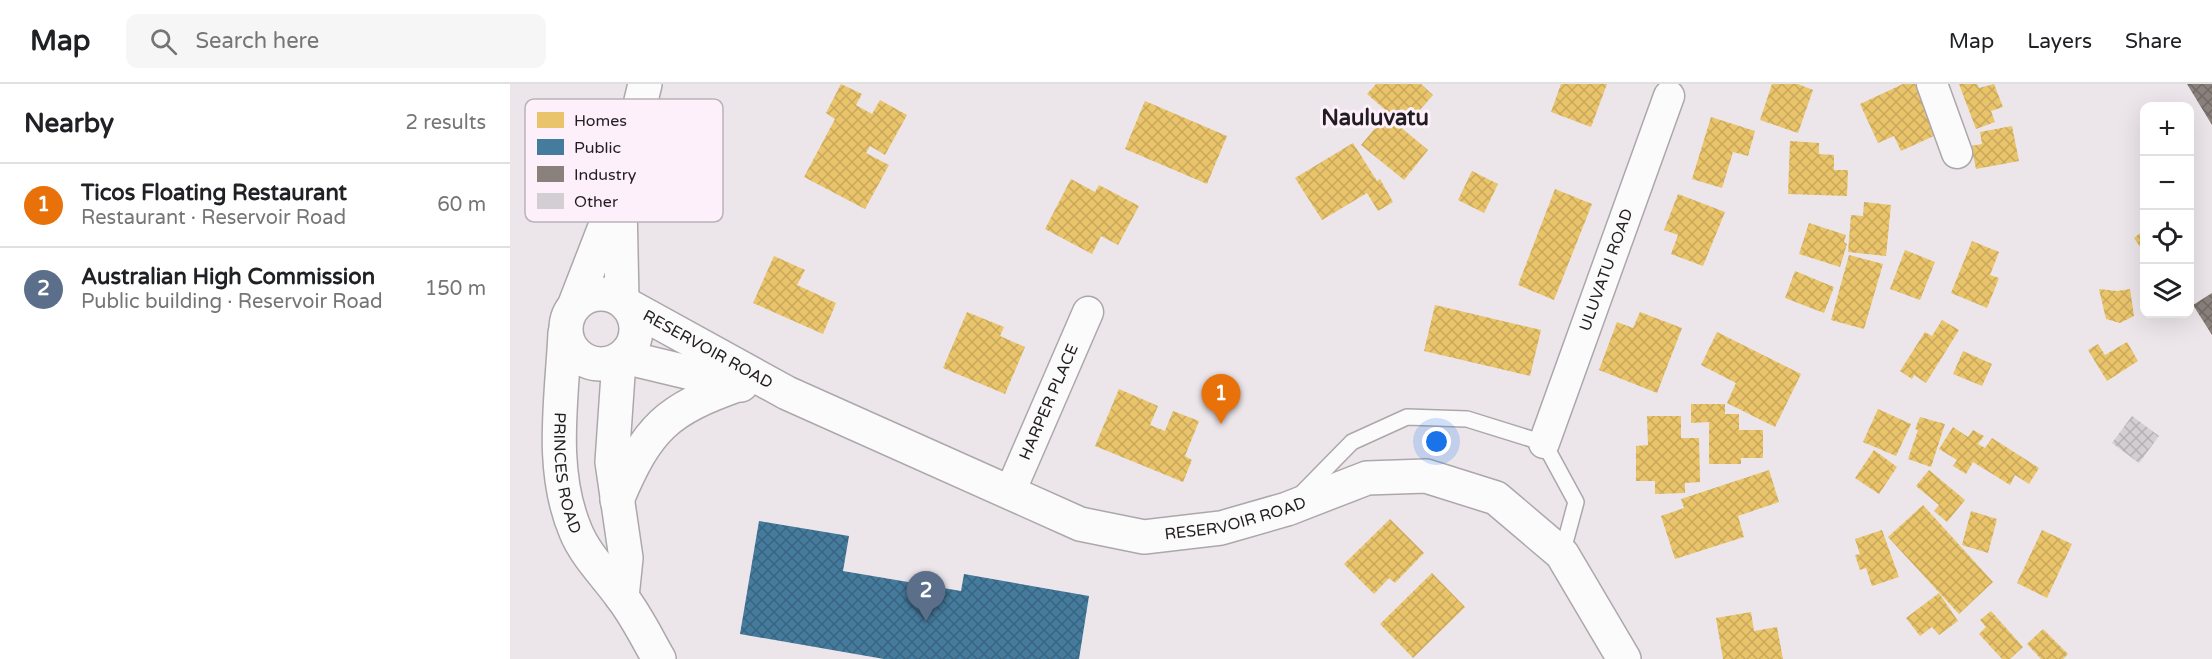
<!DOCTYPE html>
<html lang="en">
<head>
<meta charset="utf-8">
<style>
  body { margin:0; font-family:"Varela Round",sans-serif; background:#f6f6f6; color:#202124 }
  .controls { position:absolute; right:18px; top:18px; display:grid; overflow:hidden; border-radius:12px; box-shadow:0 6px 24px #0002 }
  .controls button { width:54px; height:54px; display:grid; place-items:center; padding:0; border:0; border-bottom:2px solid #e0e0e0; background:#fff; color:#202124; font:30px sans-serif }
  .you { position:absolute; left:927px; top:358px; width:21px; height:21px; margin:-15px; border:4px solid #fff; border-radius:50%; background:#1a73e8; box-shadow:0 0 0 9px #1a73e833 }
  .badge { display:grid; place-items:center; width:39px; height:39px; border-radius:50%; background:#d93025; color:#fff; font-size:20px; font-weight:700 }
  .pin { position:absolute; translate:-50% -50px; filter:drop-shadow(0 2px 3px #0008) }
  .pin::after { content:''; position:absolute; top:32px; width:21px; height:18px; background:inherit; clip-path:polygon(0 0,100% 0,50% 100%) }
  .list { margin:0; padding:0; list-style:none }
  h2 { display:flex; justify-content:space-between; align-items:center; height:78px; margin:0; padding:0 24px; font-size:26px }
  h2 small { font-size:20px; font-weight:400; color:#757577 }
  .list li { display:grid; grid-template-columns:39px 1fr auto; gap:18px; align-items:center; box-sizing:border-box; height:84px; padding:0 24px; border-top:2px solid #e0e0e0 }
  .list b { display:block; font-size:22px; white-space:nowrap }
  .list p { margin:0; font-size:20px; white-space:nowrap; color:#757577 }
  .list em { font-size:20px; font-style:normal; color:#757577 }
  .icon { flex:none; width:33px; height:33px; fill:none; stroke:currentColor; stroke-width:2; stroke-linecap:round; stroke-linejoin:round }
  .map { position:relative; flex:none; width:1702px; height:575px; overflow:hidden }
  header { display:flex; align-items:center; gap:36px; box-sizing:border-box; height:84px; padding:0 30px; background:#fff; border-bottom:2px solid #e0e0e0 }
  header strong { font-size:28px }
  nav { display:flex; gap:33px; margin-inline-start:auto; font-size:21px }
  .search { width:420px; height:54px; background:#f6f6f6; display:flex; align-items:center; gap:15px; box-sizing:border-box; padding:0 21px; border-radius:12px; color:#757577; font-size:22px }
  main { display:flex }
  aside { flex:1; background:#fff }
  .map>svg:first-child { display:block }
  .homes { fill:url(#homes-cross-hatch) }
  .public { fill:url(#public-cross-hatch) }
  .industry { fill:url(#industry-cross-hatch) }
  .building { fill:url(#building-cross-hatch) }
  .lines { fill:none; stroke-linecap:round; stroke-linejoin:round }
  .lane-casing { stroke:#aca7ab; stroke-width:18 }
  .street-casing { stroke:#aca7ab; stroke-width:33 }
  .primary-casing { stroke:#aca7ab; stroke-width:36 }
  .highway-casing { stroke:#aca7ab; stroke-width:36 }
  .lane { stroke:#fcfbfc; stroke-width:15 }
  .street { stroke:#fcfbfc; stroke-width:30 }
  .primary { stroke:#fcfbfc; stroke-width:33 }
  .highway { stroke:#fcfbfc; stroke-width:33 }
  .labels { text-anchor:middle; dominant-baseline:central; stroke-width:6; stroke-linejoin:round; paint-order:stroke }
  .street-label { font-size:16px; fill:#211d21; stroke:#fdf0fa }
  .district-label { font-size:22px; font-weight:bold; fill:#211d21; stroke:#fdf0fa }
  .key { fill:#fdf0fa; stroke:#bbb1b9; stroke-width:1.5 }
  .key-label { font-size:16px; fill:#211d21 }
</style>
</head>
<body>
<header>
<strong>Map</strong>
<div class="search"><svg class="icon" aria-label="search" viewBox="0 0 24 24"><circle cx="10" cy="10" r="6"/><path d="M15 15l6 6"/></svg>Search here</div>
<nav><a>Map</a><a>Layers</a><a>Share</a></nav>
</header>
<main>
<aside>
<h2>Nearby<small>2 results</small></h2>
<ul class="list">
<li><span class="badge" style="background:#e8710a">1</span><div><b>Ticos Floating Restaurant</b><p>Restaurant · Reservoir Road</p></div><em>60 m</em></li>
<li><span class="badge" style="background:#5c6f8a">2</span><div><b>Australian High Commission</b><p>Public building · Reservoir Road</p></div><em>150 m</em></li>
</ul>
</aside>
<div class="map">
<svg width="1702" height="575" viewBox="0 0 1702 575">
  <defs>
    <pattern id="homes-cross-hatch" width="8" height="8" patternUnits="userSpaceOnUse" patternTransform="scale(1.5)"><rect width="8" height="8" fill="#e9c46a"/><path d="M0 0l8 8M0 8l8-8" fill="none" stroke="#c8a85c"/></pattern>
    <pattern id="public-cross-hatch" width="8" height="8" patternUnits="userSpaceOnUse" patternTransform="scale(1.5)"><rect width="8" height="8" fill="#457b9d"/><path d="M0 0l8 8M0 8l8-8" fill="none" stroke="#396480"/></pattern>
    <pattern id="industry-cross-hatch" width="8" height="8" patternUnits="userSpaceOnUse" patternTransform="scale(1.5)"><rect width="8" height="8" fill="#8a817c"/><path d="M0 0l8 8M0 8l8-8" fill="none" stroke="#706965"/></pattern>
    <pattern id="building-cross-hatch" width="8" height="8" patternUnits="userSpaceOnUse" patternTransform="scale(1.5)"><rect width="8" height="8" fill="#d3ced2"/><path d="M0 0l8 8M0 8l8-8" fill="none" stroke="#b5b0b4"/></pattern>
  </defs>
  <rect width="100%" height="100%" fill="#ece6eb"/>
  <!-- homes -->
  <path class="homes" d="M331,0L352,10L346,21L362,30L370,16L397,31L375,71L360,62L356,69L379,81L355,125L294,93L325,35L316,29Z
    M866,0H911L923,11L895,43L857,10Z
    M1051,0H1097L1081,43L1041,28Z
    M1262,0H1288L1303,6L1288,49L1250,36Z
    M1393,0H1405L1428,50L1391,67L1384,52L1368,59L1350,20Z
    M1449,0H1467L1469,4L1484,0L1493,23L1481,27L1485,38L1466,45Z
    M635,17L717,52L697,100L615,65Z
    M876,31L918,66L894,96L851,61Z
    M1201,33L1245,47L1238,72L1223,68L1212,104L1182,95Z
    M1502,42L1509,77L1466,85L1461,62L1472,60L1470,48Z
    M1280,57L1309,59V70L1324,71V86H1338L1337,112L1278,110Z
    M843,59L867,97L870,95L883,118L868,127L857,109L812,136L785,94Z
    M962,87L988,100L974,129L948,116Z
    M561,95L585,108L589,101L629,122L608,161L591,152L582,170L535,145Z
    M1045,105L1082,120L1044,216L1008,201Z
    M1168,110L1215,128L1193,182L1161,170L1168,151L1154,146Z
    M1354,118L1381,121L1376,172L1338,168L1341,131L1353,132Z
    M1299,139L1336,151L1334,158L1337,160L1330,183L1289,170Z
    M1634,146V169L1624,154Z
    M1462,157L1489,168L1480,191L1489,194L1477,224L1441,209Z
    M1395,166L1425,178L1410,216L1380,205Z
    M1339,171L1373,180L1354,245L1321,236Z
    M264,172L295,186L287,201L326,219L313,250L243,219Z
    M1285,187L1324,203L1314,229L1275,214Z
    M1589,205L1607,207L1620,205L1624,232L1610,239L1596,235Z
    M925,221L1031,246L1020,292L914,267Z
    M457,228L494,243L490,252L515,263L495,310L433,284Z
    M1130,228L1172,244L1147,309L1089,286L1107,238L1123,244Z
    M1432,236L1449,246L1416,299L1404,291L1402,295L1390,287L1415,248L1422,252Z
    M1207,248L1291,290L1265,343L1217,319L1226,299L1191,281Z
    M1617,258L1628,277L1597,297L1578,266L1588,260L1595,271Z
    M1453,267L1482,280L1472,302L1443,290Z
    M609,305L648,322L640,341L655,347L663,327L689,337L675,372L682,376L673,398L585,362Z
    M1181,320H1215V330H1229V346H1253V374H1231V380H1199V338L1181,339Z
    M1368,325L1401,340L1386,372L1353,358Z
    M1137,332H1171V354H1189L1190,398L1175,399V409L1145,410V397H1126V362L1138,361Z
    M1410,333L1435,340L1421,383L1398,375L1408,346L1405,345Z
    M1443,343L1458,353L1463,346L1474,352L1468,360L1475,364L1482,354L1529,384L1519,400L1505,391L1500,401L1463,378L1456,390L1443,382L1447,376L1429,365Z
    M1364,366L1387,383L1369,410L1345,394Z
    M1259,386L1269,418L1228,432L1234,453L1165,475L1151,432L1174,424L1171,415Z
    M1419,386L1455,416L1437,438L1424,427L1429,421L1406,402Z
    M1413,421L1483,498L1449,530L1378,453Z
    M1461,427L1487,435L1478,469L1452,461Z
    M880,435L914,469L885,499L879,494L864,510L834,480Z
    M1372,446L1389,493L1362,502L1356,484L1350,486L1345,471L1350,470L1345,455Z
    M1532,446L1562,460L1537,514L1507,499Z
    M922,489L955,523L903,574L870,540Z
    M1429,509L1448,537L1429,551L1422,543L1410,552L1396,534Z
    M1481,527L1513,563L1500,575H1492L1469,550L1476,543L1470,536Z
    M1241,528L1244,547L1267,543L1273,575H1213L1206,534Z
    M1533,545L1558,570L1553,575H1531L1517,560Z"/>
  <!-- public -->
  <path class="public" d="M249,437L339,452L333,487L451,507L454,490L579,512L569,575H374L230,550Z"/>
  <!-- industry -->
  <path class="industry" d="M1677,0H1702V41Z
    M1702,209V251L1683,221Z"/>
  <!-- building -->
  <path class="building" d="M1622,332L1649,352L1629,379L1602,359Z"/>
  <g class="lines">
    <defs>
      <path id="lane" d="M791,410L842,358L897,333L957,335L1034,359L1066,418L1052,470"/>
      <g id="street">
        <path d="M1422,0L1447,69"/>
        <path id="s1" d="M1034,359L1159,12"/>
        <path id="s2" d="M500,408L578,228"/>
      </g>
      <g id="primary">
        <path id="s3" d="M55,249C52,315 39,385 66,448C76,472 96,491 111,512C126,531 137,554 149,575"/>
        <path d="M109,276L102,378L116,474L112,513"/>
      </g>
      <g id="highway">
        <path d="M110,121L112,216"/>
        <circle cx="91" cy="245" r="35"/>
        <path d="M65,220L110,104L135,0"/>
        <path id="s4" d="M119,222L277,309L570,440L634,453L711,444L777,425L857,394L916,392L986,414L1052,470L1114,575"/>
        <path d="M114,273L231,301"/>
        <path d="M107,416C138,343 156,326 230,300"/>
      </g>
    </defs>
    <!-- lane casing -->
    <use href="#lane" class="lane-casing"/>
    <!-- street casing -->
    <use href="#street" class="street-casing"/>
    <!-- primary casing -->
    <use href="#primary" class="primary-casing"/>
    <!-- highway casing -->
    <use href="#highway" class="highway-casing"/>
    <!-- lane -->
    <use href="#lane" class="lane"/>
    <!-- street -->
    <use href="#street" class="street"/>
    <!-- primary -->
    <use href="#primary" class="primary"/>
    <!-- highway -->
    <use href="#highway" class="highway"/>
  </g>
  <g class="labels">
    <!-- street labels -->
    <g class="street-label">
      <text stroke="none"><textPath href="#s1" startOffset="184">ULUVATU ROAD</textPath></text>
      <text stroke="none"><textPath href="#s4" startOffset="90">RESERVOIR ROAD</textPath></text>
      <text stroke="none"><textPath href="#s2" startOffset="98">HARPER PLACE</textPath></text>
      <text stroke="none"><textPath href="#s3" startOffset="141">PRINCES ROAD</textPath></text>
      <text stroke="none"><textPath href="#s4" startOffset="660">RESERVOIR ROAD</textPath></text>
    </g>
    <!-- district labels -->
    <g class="district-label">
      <text x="865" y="34">Nauluvatu</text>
    </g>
  </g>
  <!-- legend -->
  <rect x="15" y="15" width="198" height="123" rx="9" class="key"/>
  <rect x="27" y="28" width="27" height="16" fill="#e9c46a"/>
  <rect x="27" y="55" width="27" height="16" fill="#457b9d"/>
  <rect x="27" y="82" width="27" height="16" fill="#8a817c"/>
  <rect x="27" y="109" width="27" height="16" fill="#d3ced2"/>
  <g class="key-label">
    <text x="64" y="42">Homes</text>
    <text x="64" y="69">Public</text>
    <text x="64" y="96">Industry</text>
    <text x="64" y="123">Other</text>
  </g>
</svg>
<div class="controls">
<button>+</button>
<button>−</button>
<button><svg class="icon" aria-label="locate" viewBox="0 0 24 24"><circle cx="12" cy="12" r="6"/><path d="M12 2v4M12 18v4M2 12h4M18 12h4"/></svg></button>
<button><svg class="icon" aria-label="layers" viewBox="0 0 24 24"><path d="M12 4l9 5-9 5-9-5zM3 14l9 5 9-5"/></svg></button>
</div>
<div class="you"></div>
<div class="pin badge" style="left:711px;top:340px;background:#e8710a">1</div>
<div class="pin badge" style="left:416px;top:537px;background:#5c6f8a">2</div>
</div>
</main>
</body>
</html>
